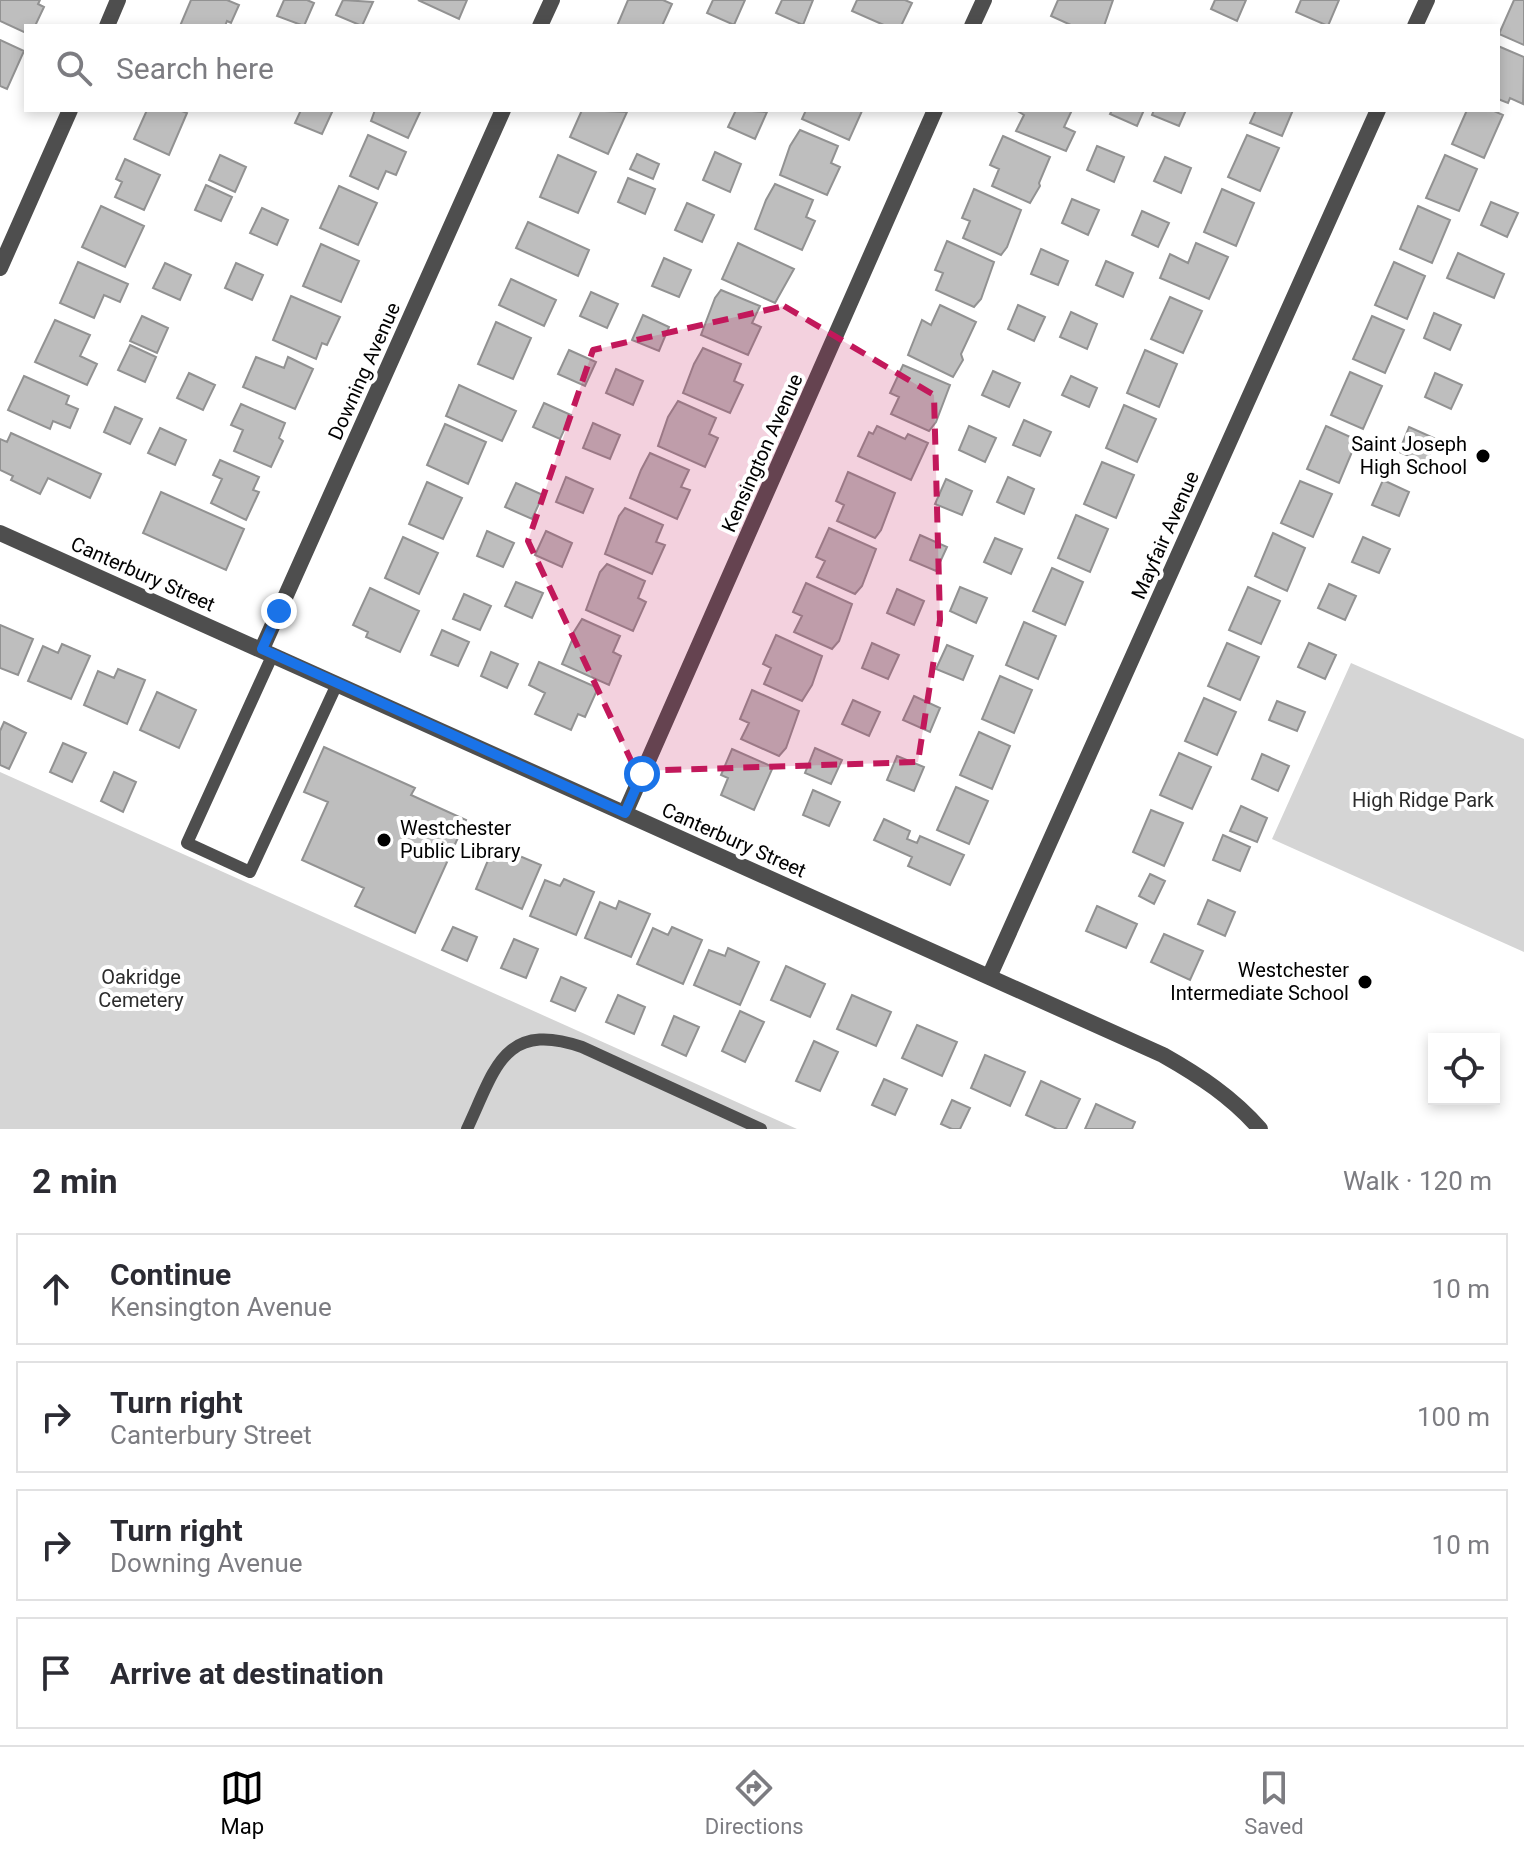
<!DOCTYPE html>
<html lang="en">
<head>
<meta charset="utf-8">
<style>
  body { margin:0; font-family:Roboto,sans-serif; background:#f7f7f7; color:#2b2b33 }
  .controls { position:absolute; right:24px; bottom:24px; display:grid; overflow:hidden; border-radius:0px; box-shadow:0 4px 12px #0003 }
  .controls button { width:72px; height:72px; display:grid; place-items:center; padding:0; border:0; border-bottom:2px solid #e1e1e2; background:#fff; color:#2b2b33; font:40px sans-serif }
  .stop { position:absolute; width:24px; height:24px; margin:-18px; border:6px solid #1a73e8; border-radius:50%; background:#fff }
  .stop.end { background:#1a73e8; border-color:#fff; box-shadow:0 2px 8px #0008 }
  .list { margin:0; padding:0; list-style:none }
  h2 { display:flex; justify-content:space-between; align-items:center; height:104px; margin:0; padding:0 32px; font-size:34px }
  h2 small { font-size:26px; font-weight:400; color:#7c7c81 }
  .list li { display:grid; grid-template-columns:52px 1fr auto; gap:24px; align-items:center; box-sizing:border-box; height:112px; margin:0 16px 16px; padding:0 16px; border:2px solid #e1e1e2; border-radius:0px }
  .list b { display:block; font-size:30px; white-space:nowrap }
  .list p { margin:0; font-size:26px; white-space:nowrap; color:#7c7c81 }
  .list em { font-size:26px; font-style:normal; color:#7c7c81 }
  .icon { flex:none; width:44px; height:44px; fill:none; stroke:currentColor; stroke-width:2; stroke-linecap:round; stroke-linejoin:round }
  .map { position:relative; flex:none; width:1524px; height:1129px; overflow:hidden }
  .search { position:absolute; background:#fff; box-shadow:0 4px 12px #0003; left:24px; right:24px; top:24px; height:88px; display:flex; align-items:center; gap:20px; box-sizing:border-box; padding:0 28px; border-radius:0px; color:#7c7c81; font-size:30px }
  .sheet { height:616px; background:#fff }
  nav { display:flex; justify-content:space-around; align-items:center; box-sizing:border-box; height:112px; border-top:2px solid #e1e1e2; background:#fff; font-size:22px; color:#7c7c81 }
  nav a { display:grid; justify-items:center; gap:4px }
  nav .on { color:#000 }
  .map>svg:first-child { display:block }
  .green { fill:#d5d5d5 }
  .building { fill:#bebebe; stroke:#929292; stroke-width:2 }
  .lines { fill:none; stroke-linecap:round; stroke-linejoin:round }
  .lane { stroke:#4e4e4e; stroke-width:12 }
  .street { stroke:#4e4e4e; stroke-width:16 }
  .route { stroke:#1a73e8; stroke-width:10 }
  .marked { fill:#c2185b; fill-opacity:0.2; stroke:#c2185b; stroke-width:6; stroke-dasharray:16 10; stroke-linejoin:round }
  .poi-dot { fill:#000; stroke:#fff; stroke-width:3 }
  .labels { text-anchor:middle; dominant-baseline:central; stroke-width:8; stroke-linejoin:round; paint-order:stroke }
  .street-label { font-size:20px; fill:#000; stroke:#fff }
  .poi-label { font-size:20px; fill:#000; stroke:#fff; text-anchor:end }
  .park-label { font-size:20px; fill:#2c2c2c; stroke:#fff }
</style>
</head>
<body>
<div class="map">
<svg width="1524" height="1129" viewBox="0 0 1524 1129">
  <rect width="100%" height="100%" fill="#fff"/>
  <!-- green -->
  <path class="green" d="M1351,663L1524,739V952L1272,839Z
    M0,772L797,1129H0Z"/>
  <!-- building -->
  <path class="building" d="M0,0H40L38,4L44,7L35,26H26V33L0,21Z
    M191,0H227L239,5L231,23L227,21L225,26H180Z
    M284,0H307L314,3L304,26L277,16Z
    M343,0L373,2L362,26L336,15Z
    M418,0H467L459,19Z
    M628,0H663L672,4L662,26H617Z
    M713,0H745L734,25L707,13Z
    M782,0H813L803,25L776,13Z
    M857,0H905L912,3L901,26H886L852,11Z
    M1058,0H1113L1104,26H1073L1051,16Z
    M1215,0H1246L1237,21L1211,9Z
    M1301,0H1339L1328,26L1296,12Z
    M1514,0H1524V45L1499,34Z
    M0,40L24,51L7,89L0,86Z
    M1498,46L1524,57L1523,104L1510,98L1508,103L1498,99Z
    M147,110H179L187,113L169,155L134,139Z
    M301,110H333L322,134L295,123Z
    M375,110H421L408,138L371,121Z
    M582,110L627,112L608,154L570,137Z
    M736,110L767,112L755,139L728,127Z
    M806,110H858L862,111L849,140L802,119Z
    M1072,110L1064,127L1075,132L1066,151L1016,131L1024,115L1016,110Z
    M1112,110H1144L1137,126L1110,114Z
    M1154,110H1186L1179,126L1152,115Z
    M1256,110H1293L1282,136L1250,123Z
    M1467,110H1492L1503,115L1484,158L1452,144Z
    M800,130L838,146L831,163L840,167L827,195L780,175L790,146Z
    M368,135L406,152L396,175L386,171L378,189L350,176Z
    M1247,135L1279,148L1260,191L1228,177Z
    M1003,136L1050,157L1039,183L1040,186L1030,203L992,186L999,169L990,165Z
    M1097,146L1124,157L1114,182L1087,170Z
    M715,152L741,164L730,192L703,180Z
    M637,154L659,164L653,179L630,169Z
    M220,155L246,167L235,192L209,180Z
    M558,155L596,172L578,213L540,197Z
    M1445,155L1477,169L1459,211L1426,198Z
    M1165,157L1191,168L1181,193L1154,181Z
    M125,159L160,175L144,210L115,197L122,182L116,179Z
    M628,178L655,189L645,214L618,202Z
    M775,184L813,200L806,217L815,221L802,250L755,229L766,200Z
    M206,185L232,197L221,221L195,210Z
    M339,186L377,203L358,245L320,228Z
    M974,189L1021,210L1007,247L1001,255L963,238L970,221L962,218Z
    M1222,189L1254,203L1236,246L1204,232Z
    M1072,199L1099,210L1088,235L1062,223Z
    M1491,202L1518,213L1507,237L1481,225Z
    M687,203L714,215L702,242L675,230Z
    M101,206L144,226L125,267L82,247Z
    M1418,206L1450,220L1432,263L1400,249Z
    M262,208L288,220L277,245L250,233Z
    M1142,211L1169,223L1158,247L1132,235Z
    M528,222L589,250L578,276L516,248Z
    M947,241L994,262L981,299L974,307L936,290L943,273L935,270Z
    M738,243L794,269L775,303L722,279Z
    M1196,243L1228,257L1209,299L1160,278L1170,254L1188,263Z
    M321,244L359,261L341,302L303,286Z
    M1041,249L1068,261L1058,285L1031,274Z
    M1458,253L1504,274L1494,298L1447,278Z
    M664,258L691,270L679,297L652,286Z
    M1106,261L1133,273L1123,297L1096,285Z
    M78,262L128,284L120,302L104,295L94,318L60,303Z
    M1394,262L1425,276L1407,319L1375,305Z
    M165,263L191,275L180,300L153,288Z
    M236,263L263,275L252,300L225,288Z
    M511,279L556,300L544,326L499,305Z
    M721,290L760,306L752,323L761,327L748,355L701,335L715,298Z
    M591,292L618,304L607,328L580,316Z
    M291,296L340,317L327,345L322,343L316,359L273,340Z
    M1170,297L1202,311L1183,353L1151,339Z
    M940,305L976,322L961,354L963,360L953,377L908,355L922,320L931,325Z
    M1018,305L1045,317L1034,341L1008,329Z
    M1071,312L1097,324L1087,349L1060,337Z
    M1434,313L1461,325L1450,350L1424,338Z
    M643,315L669,327L659,351L632,340Z
    M142,316L168,328L157,353L130,341Z
    M1372,316L1404,330L1385,373L1353,359Z
    M55,320L90,335L80,356L97,364L87,385L35,362Z
    M496,322L531,338L513,379L478,364Z
    M130,345L156,357L145,382L118,370Z
    M703,348L741,364L734,381L743,385L730,413L683,393L694,364Z
    M569,350L596,362L585,386L558,374Z
    M1145,350L1177,364L1159,407L1127,393Z
    M256,357L284,368L288,357L313,369L295,409L243,387Z
    M903,365L950,385L936,422L929,431L891,414L899,397L890,393Z
    M616,369L643,381L633,405L606,393Z
    M993,371L1020,383L1009,407L982,395Z
    M1350,372L1382,386L1363,429L1331,415Z
    M189,373L215,385L203,410L177,398Z
    M1435,373L1462,385L1451,409L1425,397Z
    M24,376L69,396L66,404L78,409L70,428L53,421L50,429L8,410Z
    M1071,376L1097,388L1089,407L1062,395Z
    M459,385L516,411L502,441L446,416Z
    M678,401L716,418L709,434L718,438L705,467L658,446L668,417Z
    M544,403L571,415L560,439L533,427Z
    M241,404L285,423L279,438L283,441L271,467L234,451L243,430L231,425Z
    M1124,405L1156,419L1137,462L1106,448Z
    M115,407L142,419L130,444L104,432Z
    M1024,420L1051,432L1040,456L1013,445Z
    M593,423L620,435L610,459L583,448Z
    M445,424L486,442L468,484L427,465Z
    M877,426L905,439L908,434L928,443L911,480L858,456L869,432L873,434Z
    M969,426L996,438L985,462L959,450Z
    M1326,426L1357,440L1339,483L1307,469Z
    M1409,427L1436,439L1426,463L1399,452Z
    M160,428L186,440L175,465L148,453Z
    M11,433L101,474L90,498L48,478L40,494L11,480L13,476L0,470V439L7,442Z
    M650,453L689,470L681,487L690,490L677,519L630,498L641,470Z
    M220,460L259,477L253,490L259,492L246,520L211,503L222,479L213,475Z
    M1102,462L1134,475L1116,518L1084,504Z
    M848,472L895,493L881,530L875,538L837,521L844,505L836,501Z
    M566,477L593,489L583,513L556,502Z
    M1008,477L1034,489L1024,514L997,502Z
    M946,479L972,491L962,515L935,504Z
    M1383,480L1409,492L1399,516L1372,505Z
    M1300,481L1332,494L1313,537L1281,523Z
    M427,482L462,498L443,539L409,524Z
    M516,483L543,495L532,519L505,507Z
    M161,492L244,529L226,570L143,533Z
    M625,508L663,525L656,542L665,545L652,574L605,554L619,516Z
    M1076,515L1108,529L1090,572L1058,558Z
    M829,528L876,549L862,586L855,594L817,577L825,561L816,557Z
    M487,531L514,543L503,567L477,556Z
    M546,531L572,543L562,567L535,555Z
    M1273,533L1305,548L1287,591L1255,576Z
    M920,535L947,547L936,571L910,560Z
    M403,537L438,553L419,594L385,578Z
    M1363,537L1390,549L1379,573L1352,562Z
    M995,538L1022,549L1011,574L984,562Z
    M607,564L645,581L638,598L646,602L633,631L586,610L600,572Z
    M1052,568L1083,582L1065,625L1033,611Z
    M516,582L543,593L532,618L505,606Z
    M806,583L852,604L839,641L832,649L794,632L802,616L793,612Z
    M1329,584L1356,596L1345,620L1318,608Z
    M960,587L987,598L976,623L950,611Z
    M1248,587L1280,601L1261,644L1229,630Z
    M370,588L419,611L400,652L366,637L368,632L353,625Z
    M897,589L924,601L914,625L887,613Z
    M464,594L491,606L480,630L453,619Z
    M582,619L620,636L613,652L621,656L609,685L562,664L573,638L572,635Z
    M1024,622L1056,636L1038,679L1006,665Z
    M0,625L33,639L18,675L0,668Z
    M442,630L469,642L458,666L431,655Z
    M776,635L822,656L812,685L802,701L764,684L771,668L763,664Z
    M872,643L899,655L888,679L862,668Z
    M1227,643L1259,657L1240,700L1208,686Z
    M1309,643L1336,655L1325,679L1298,667Z
    M62,644L90,656L71,699L28,681L43,646L58,653Z
    M947,645L973,656L963,680L936,669Z
    M491,652L518,664L507,688L481,676Z
    M539,662L598,688L585,717L578,714L571,730L535,714L545,693L529,685Z
    M118,669L145,680L127,724L84,705L98,671L114,678Z
    M1000,676L1032,690L1014,733L982,719Z
    M752,690L799,711L786,748L779,756L741,739L749,723L740,719Z
    M157,692L196,710L179,748L140,730Z
    M914,696L940,708L930,732L903,720Z
    M1204,698L1236,712L1217,755L1185,741Z
    M853,700L880,712L869,736L842,724Z
    M1277,701L1305,712L1297,731L1269,720Z
    M4,722L26,733L9,769L0,765V731Z
    M979,732L1010,746L992,789L960,775Z
    M63,743L86,753L72,782L50,772Z
    M324,747L415,788L411,795L466,820L415,933L355,906L364,888L302,860L328,802L304,792Z
    M815,748L842,760L831,784L805,773Z
    M732,749L773,767L754,810L721,795L728,778L721,775Z
    M1179,753L1211,767L1192,809L1160,795Z
    M1262,754L1289,766L1278,791L1252,779Z
    M897,756L924,767L914,791L887,780Z
    M114,772L136,782L123,812L101,801Z
    M956,787L988,801L969,844L937,830Z
    M813,790L840,802L829,826L803,815Z
    M1241,806L1267,818L1257,842L1230,831Z
    M1151,810L1183,823L1164,866L1133,852Z
    M884,819L910,831L907,839L917,843L920,836L964,855L950,885L908,866L912,857L874,840Z
    M1223,835L1250,847L1240,871L1213,860Z
    M510,852L541,865L522,909L476,889L491,853L507,860Z
    M1150,874L1165,881L1154,904L1139,896Z
    M564,879L594,892L576,935L530,916L545,880L560,886Z
    M1208,900L1235,912L1225,936L1198,924Z
    M619,901L650,914L631,957L585,938L600,902L616,909Z
    M1097,906L1137,924L1126,948L1086,931Z
    M453,927L477,937L467,961L442,950Z
    M672,927L702,940L683,984L637,964L653,928L668,935Z
    M1164,934L1203,951L1190,980L1151,962Z
    M514,939L538,949L526,978L501,968Z
    M728,948L759,962L740,1005L694,985L709,950L725,956Z
    M786,966L825,984L810,1017L771,1000Z
    M561,977L586,988L575,1011L551,1001Z
    M618,995L645,1007L634,1034L606,1022Z
    M852,995L891,1012L876,1046L837,1029Z
    M740,1011L764,1022L745,1062L722,1051Z
    M674,1016L699,1027L686,1056L662,1045Z
    M917,1025L957,1042L942,1076L902,1058Z
    M814,1041L838,1052L820,1091L796,1081Z
    M985,1055L1025,1072L1010,1106L971,1088Z
    M884,1079L907,1089L895,1115L872,1105Z
    M1041,1081L1080,1099L1066,1129H1057L1026,1115Z
    M952,1100L970,1108L960,1129H952L941,1124Z
    M1096,1104L1135,1122L1132,1129H1085Z"/>
  <g class="lines">
    <!-- lane -->
    <path class="lane" d="M273,654L187,843L250,872L337,684
      M467,1129C495,1070 503,1020 582,1047L761,1129"/>
    <!-- street -->
    <path class="street" d="M107,26L118,0
      M540,26L552,0
      M972,26L984,0
      M1415,26L1427,0
      M0,268L70,110
      M0,533L1163,1055C1200,1076 1232,1097 1260,1129
      M262,649L503,110
      M625,813L935,110
      M989,977L1378,110"/>
  </g>
  <g class="lines">
    <!-- route -->
    <path class="route" d="M279,611L262,649L625,813L642,774"/>
  </g>
  <!-- marked area -->
  <path class="marked" d="M784,306L934,395L940,620L918,762L636,771L528,541L593,350Z"/>
  <!-- markers -->
  <g class="poi-dot">
    <circle cx="1483" cy="456" r="8"/>
    <circle cx="384" cy="840" r="8"/>
    <circle cx="1365" cy="982" r="8"/>
  </g>
  <g class="labels">
    <!-- street labels -->
    <g class="street-label">
      <text transform="translate(364 371) rotate(-66)">Downing Avenue</text>
      <text transform="translate(762 453) rotate(-66)">Kensington Avenue</text>
      <text transform="translate(1165 535) rotate(-66)">Mayfair Avenue</text>
      <text transform="translate(143 574) rotate(24)">Canterbury Street</text>
      <text transform="translate(734 840) rotate(24)">Canterbury Street</text>
    </g>
    <!-- poi labels -->
    <g class="poi-label">
      <text x="1467" y="444">Saint Joseph<tspan x="1467" dy="23">High School</tspan></text>
      <text x="400" y="828" text-anchor="start">Westchester<tspan x="400" dy="23">Public Library</tspan></text>
      <text x="1349" y="970">Westchester<tspan x="1349" dy="23">Intermediate School</tspan></text>
    </g>
    <!-- park labels -->
    <g class="park-label">
      <text x="1423" y="800">High Ridge Park</text>
      <text x="141" y="977">Oakridge<tspan x="141" dy="23">Cemetery</tspan></text>
    </g>
  </g>
</svg>
<div class="controls">
<button><svg class="icon" aria-label="locate" viewBox="0 0 24 24"><circle cx="12" cy="12" r="6"/><path d="M12 2v4M12 18v4M2 12h4M18 12h4"/></svg></button>
</div>
<div class="stop" style="left:642px;top:774px"></div>
<div class="stop end" style="left:279px;top:611px"></div>
<div class="search"><svg class="icon" aria-label="search" viewBox="0 0 24 24"><circle cx="10" cy="10" r="6"/><path d="M15 15l6 6"/></svg>Search here</div>
</div>
<section class="sheet">
<h2>2 min<small>Walk · 120 m</small></h2>
<ul class="list">
<li><svg class="icon" aria-label="ahead" viewBox="0 0 24 24"><path d="M12 20V5M6 11l6-6 6 6"/></svg><div><b>Continue</b><p>Kensington Avenue</p></div><em>10 m</em></li>
<li><svg class="icon" aria-label="right" viewBox="0 0 24 24"><path d="M7 20v-9h11M14 6l5 5-5 5"/></svg><div><b>Turn right</b><p>Canterbury Street</p></div><em>100 m</em></li>
<li><svg class="icon" aria-label="right" viewBox="0 0 24 24"><path d="M7 20v-9h11M14 6l5 5-5 5"/></svg><div><b>Turn right</b><p>Downing Avenue</p></div><em>10 m</em></li>
<li><svg class="icon" aria-label="arrive" viewBox="0 0 24 24"><path d="M6 21V4h12l-3 4 3 4H6"/></svg><div><b>Arrive at destination</b></div></li>
</ul>
</section>
<nav>
<a class="on"><svg class="icon" aria-label="map" viewBox="0 0 24 24"><path d="M3 6l6-2 6 2 6-2v14l-6 2-6-2-6 2zM9 4v14M15 6v14"/></svg>Map</a>
<a><svg class="icon" aria-label="directions" viewBox="0 0 24 24"><path d="M12 3l9 9-9 9-9-9zM9 14v-3h6M13 9l2 2-2 2"/></svg>Directions</a>
<a><svg class="icon" aria-label="saved" viewBox="0 0 24 24"><path d="M7 4h10v16l-5-4-5 4z"/></svg>Saved</a>
</nav>
</body>
</html>
